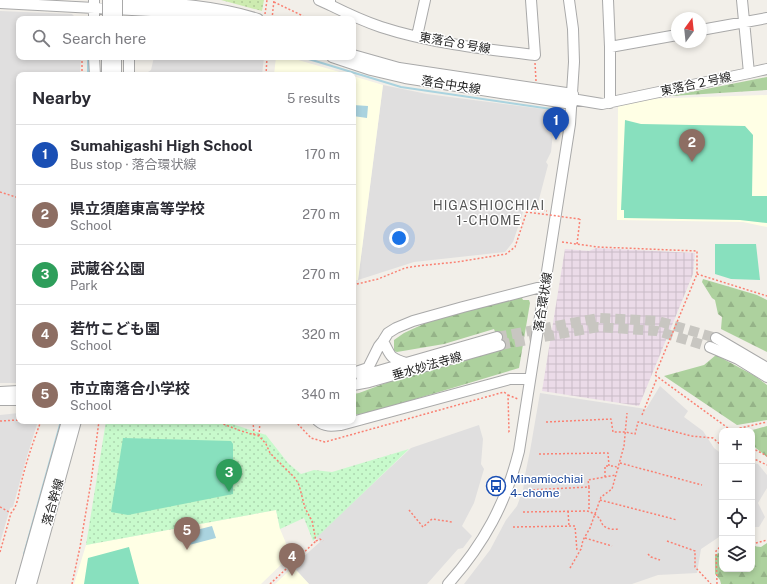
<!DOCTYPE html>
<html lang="en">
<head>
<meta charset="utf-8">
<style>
  body { margin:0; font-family:"Public Sans","Noto Sans JP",sans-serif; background:#f2f2f3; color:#2b2b33 }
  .controls { position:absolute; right:12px; bottom:12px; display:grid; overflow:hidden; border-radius:8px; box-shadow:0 2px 6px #0003 }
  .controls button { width:36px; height:36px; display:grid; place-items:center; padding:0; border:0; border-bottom:1px solid #e1e1e2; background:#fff; color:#2b2b33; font:20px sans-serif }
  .compass { position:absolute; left:671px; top:12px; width:36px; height:36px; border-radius:50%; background:#fff; box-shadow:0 2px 6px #0003; rotate:15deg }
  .you { position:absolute; left:399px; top:238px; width:14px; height:14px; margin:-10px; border:3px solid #fff; border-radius:50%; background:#1a73e8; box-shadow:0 0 0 6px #1a73e833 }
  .badge { display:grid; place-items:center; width:26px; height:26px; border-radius:50%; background:#111827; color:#fff; font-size:13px; font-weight:700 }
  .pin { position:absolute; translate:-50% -33px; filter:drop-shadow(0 1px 2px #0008) }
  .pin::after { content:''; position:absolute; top:21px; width:14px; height:12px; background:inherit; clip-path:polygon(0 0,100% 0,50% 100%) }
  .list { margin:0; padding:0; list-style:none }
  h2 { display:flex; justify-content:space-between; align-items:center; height:52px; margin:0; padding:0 16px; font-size:17px }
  h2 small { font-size:13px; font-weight:400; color:#7c7c81 }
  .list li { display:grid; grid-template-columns:26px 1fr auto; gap:12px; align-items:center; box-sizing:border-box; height:60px; padding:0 16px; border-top:1px solid #e1e1e2 }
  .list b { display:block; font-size:15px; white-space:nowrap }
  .list p { margin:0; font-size:13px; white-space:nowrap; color:#7c7c81 }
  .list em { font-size:13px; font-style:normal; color:#7c7c81 }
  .icon { flex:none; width:22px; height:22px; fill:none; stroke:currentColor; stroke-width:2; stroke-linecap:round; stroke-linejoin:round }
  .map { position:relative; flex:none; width:767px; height:584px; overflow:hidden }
  .search { position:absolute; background:#fff; box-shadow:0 2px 6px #0003; left:16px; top:16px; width:340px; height:44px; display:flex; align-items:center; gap:10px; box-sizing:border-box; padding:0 14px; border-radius:8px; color:#7c7c81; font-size:15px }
  .panel { position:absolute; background:#fff; box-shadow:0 2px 6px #0003; left:16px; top:72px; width:340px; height:352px; border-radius:8px }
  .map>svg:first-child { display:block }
  .residential { fill:#e0dfdf }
  .industrial { fill:url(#industrial-grid) }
  .education { fill:#ffffe5 }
  .grass { fill:url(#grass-dots) }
  .forest { fill:url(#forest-firs) }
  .park { fill:url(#park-dots) }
  .pitch { fill:#88e0be }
  .water { fill:#aad3df }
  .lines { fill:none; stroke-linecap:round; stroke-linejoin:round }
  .stream { stroke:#aad3df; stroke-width:2 }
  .minor-tunnel { stroke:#c8c6c1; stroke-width:10; stroke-dasharray:10 5; stroke-linecap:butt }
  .minor-casing { stroke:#a9a9a9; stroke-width:12 }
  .path { stroke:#fa8072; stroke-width:1.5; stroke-dasharray:2 2; stroke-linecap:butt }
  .minor { stroke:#fff; stroke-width:10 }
  .minor-bridge-casing { stroke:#a9a9a9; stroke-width:12; stroke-linecap:butt }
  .path-bridge { stroke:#fa8072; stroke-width:1.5; stroke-dasharray:2 2; stroke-linecap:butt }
  .minor-bridge { stroke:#fff; stroke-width:10 }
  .labels { text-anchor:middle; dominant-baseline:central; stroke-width:3; stroke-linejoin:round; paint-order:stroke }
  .street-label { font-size:12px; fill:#222; stroke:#fff }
  .transit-label { font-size:12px; fill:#164399; stroke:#fff; text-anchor:start }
  .neighbourhood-label { font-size:13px; letter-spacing:1px; fill:#555; stroke:#fff }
</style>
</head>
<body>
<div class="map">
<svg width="767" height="584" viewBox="0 0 767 584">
  <defs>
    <pattern id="industrial-grid" width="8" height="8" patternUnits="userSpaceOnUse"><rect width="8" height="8" fill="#ebdbe8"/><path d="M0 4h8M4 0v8" fill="none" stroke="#c9bcc7"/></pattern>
    <pattern id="grass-dots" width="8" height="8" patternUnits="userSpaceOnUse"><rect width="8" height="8" fill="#cdebb0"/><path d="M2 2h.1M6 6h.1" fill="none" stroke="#b0c997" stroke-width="1.8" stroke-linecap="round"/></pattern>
    <pattern id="forest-firs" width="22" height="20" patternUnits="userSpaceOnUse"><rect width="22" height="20" fill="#add19e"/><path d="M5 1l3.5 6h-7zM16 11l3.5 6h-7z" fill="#95b388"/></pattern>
    <pattern id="park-dots" width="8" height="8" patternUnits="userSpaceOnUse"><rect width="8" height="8" fill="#c8facc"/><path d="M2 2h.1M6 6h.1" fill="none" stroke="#acd6af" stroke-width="1.8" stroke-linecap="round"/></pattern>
  </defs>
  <rect width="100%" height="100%" fill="#f2efe9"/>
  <!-- residential -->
  <path class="residential" d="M0,11L72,14L77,19H19V57H81L80,75H19V383H0Z
    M154,57H264L262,75H148V72L151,70Z
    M383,85L427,94L550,110L555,114L551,152L546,162L548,165L537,207L525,206L513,242L505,252L414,262L358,280Z
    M660,386L688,411L684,417L703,431L714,448L722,454V535L701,549L697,573L658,575L632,584H464L490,550L506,520L517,506L523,490L525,475L530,451L540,393L646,409Z
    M19,413V421H38L25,463L13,507L10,508L0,543V415Z
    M479,425L483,439L481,464L484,469L474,503L462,526L472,536L463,548L458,549L427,584H309L293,566L320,542L316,537L411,448Z
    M752,463L758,464L767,475V488L758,503L765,517L759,527H752Z"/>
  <!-- industrial -->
  <path class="industrial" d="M596,248L695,253L693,274L639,406L542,391L565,249L589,251Z"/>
  <!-- education -->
  <path class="education" d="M276,57H288L350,75H274Z
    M353,76L383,85L358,280H353Z
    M767,95V227L743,222L617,220L618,105L642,99Z
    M276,510L280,529L291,555L261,584H74L86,545Z
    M293,567L309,584H275Z"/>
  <!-- grass -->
  <path class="grass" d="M221,0H264L262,11Z"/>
  <!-- forest -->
  <path class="forest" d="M767,77V90L671,96Z
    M703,279L757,295L767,300V352L721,329L722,317L718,314L715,300L712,298L702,282Z
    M521,296L523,300H529L530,303L519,368L372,412L353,415V394L359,393L410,374L501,348L494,329L444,344L397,352L394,351V340L404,333L430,321Z
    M716,355L755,376L767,385V420L737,425L664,376L704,365Z
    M767,426V457L752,445V431H749Z
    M767,543V584H721L720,580L715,574V555L722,551V569H752V546L761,547Z"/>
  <!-- park -->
  <path class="park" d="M106,421H223L266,435L288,463L301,474L314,470L332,472L409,449L313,541L304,518L280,529L276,510L86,545Z"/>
  <!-- pitch -->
  <path class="pitch" d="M625,120L641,124L745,126L753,135L752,196H767V223L740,220L624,218V210H621Z
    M715,244H756L760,280L731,279L715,274Z
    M123,438L231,441L233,444V494L128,515L111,512Z
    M129,547L139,584H84L88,558Z"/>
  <!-- water -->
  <path class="water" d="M353,105L368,106L367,118L353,116Z
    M212,526L216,538L189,545L185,533Z"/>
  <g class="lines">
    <!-- stream -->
    <path class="stream" d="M302,57L401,87L551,109
      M88,75V57
      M24,554L61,421"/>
    <!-- minor-tunnel -->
    <path class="minor-tunnel" d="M497,337L599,318L658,321L716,338
      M500,345L598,327L657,331L710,347"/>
    <defs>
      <path id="minor" d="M113,0C162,3 211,4 258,19
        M319,0L330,5
        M330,0V5C346,13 363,21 381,27C430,43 484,49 535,55L531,0
        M608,0L610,47V103
        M0,3L170,12L203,15L223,19
        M94,19V0
        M701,30L767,18
        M417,36L425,0
        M610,47L677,35
        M353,55L399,68L573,94
        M94,57L95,75
        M332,57L371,70L405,78L572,104
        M749,73L767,69
        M107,75V57
        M116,75V57
        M129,75V57
        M572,99L602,104L749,73L742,0
        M716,338L767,368
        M383,341C391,356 389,358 406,363
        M710,347L738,359L767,377
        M353,373L368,368L379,346L383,341L388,333L396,328L413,321L463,307L545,286
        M361,376L497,337
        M353,385L369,382L500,345
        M0,392L19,391
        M0,400H19
        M318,421C325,427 332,426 341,425L510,379H530
        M21,584L67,421
        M31,584L76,421
        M448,584C484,544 506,503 519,451L570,124L574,62L573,29L569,0"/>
    </defs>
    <!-- minor casing -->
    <use href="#minor" class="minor-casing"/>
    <!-- path -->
    <path class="path" d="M274,2L301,15L306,19
      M265,14L267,0
      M272,19L274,0
      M535,63L536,81
      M82,75V57
      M266,75L267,57
      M0,192L19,198
      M562,242L598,247L697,251V274L655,375L732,431
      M577,244L580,219
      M697,274L767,296
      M353,285L378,279L405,268L417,266L457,262L506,254L515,247L528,208L547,211
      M508,395L518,399
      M642,415L657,378
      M0,421L19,420
      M216,421L241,431L259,436L266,444L270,453L295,478L299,485L305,508L312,521L316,541
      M253,421L254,435
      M295,421L311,438L325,442L504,392L508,395L509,432L511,433
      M546,422L611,419L613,432H625L635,434L638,422L691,436L713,438L722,446
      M737,431L740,428L767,422
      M259,436L260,421
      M752,448L767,456
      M539,454L608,453L609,466H614L619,468
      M752,458L767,465
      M620,463L702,485
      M605,477V466H609
      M589,487V511
      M529,490L589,487L588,480L616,475
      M600,500L677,520
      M0,507L11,513
      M409,510L423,527L432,519L452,522
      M568,511L569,526
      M523,512L587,511C591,512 595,514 598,517C601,519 601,523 603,525C606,529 614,530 618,529
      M513,527L575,526L577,551
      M585,538L612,546
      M316,541L320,539L323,541
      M667,541L695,551V567L711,584
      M752,544L767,540
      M0,552L11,513C16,508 18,499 19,493C24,468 32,445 41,421
      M648,554L651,557L660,560
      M570,568L581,549L583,540L590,528L601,497L612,489L624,446L627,413
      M72,584L80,547L91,482L99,421
      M270,584L316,541
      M717,584L716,551L722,545"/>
    <!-- minor -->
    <use href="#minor" class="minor"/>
    <defs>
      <path id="minor-bridge" d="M108,19V0
        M117,19V0"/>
    </defs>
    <!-- minor-bridge casing -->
    <use href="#minor-bridge" class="minor-bridge-casing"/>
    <!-- path-bridge -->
    <path class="path-bridge" d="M526,212L580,219"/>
    <!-- minor-bridge -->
    <use href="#minor-bridge" class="minor-bridge"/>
  </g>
  <!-- icons -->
  <defs>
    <symbol id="bus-ring" viewBox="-11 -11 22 22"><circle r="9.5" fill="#fff" stroke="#1a4fb4" stroke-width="1.5"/><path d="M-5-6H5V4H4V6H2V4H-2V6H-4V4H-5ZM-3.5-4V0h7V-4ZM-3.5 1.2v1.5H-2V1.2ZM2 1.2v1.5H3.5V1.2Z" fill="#1a4fb4"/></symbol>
  </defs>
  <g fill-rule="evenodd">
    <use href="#bus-ring" x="485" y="475" width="22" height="22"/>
  </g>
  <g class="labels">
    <!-- street labels -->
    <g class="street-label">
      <text transform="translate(455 43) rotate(10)">東落合８号線</text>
      <text transform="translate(696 84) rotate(-12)">東落合２号線</text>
      <text transform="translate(451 85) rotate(9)">落合中央線</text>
      <text transform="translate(543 302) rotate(-81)">落合環状線</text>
      <text transform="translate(427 366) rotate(-16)">垂水妙法寺線</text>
      <text transform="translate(53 502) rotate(-74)">落合幹線</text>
    </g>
    <!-- transit labels -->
    <g class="transit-label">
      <text x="510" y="479">Minamiochiai<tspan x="510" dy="14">4-chome</tspan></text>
    </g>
    <!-- neighbourhood labels -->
    <g class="neighbourhood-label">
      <text x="489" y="205">HIGASHIOCHIAI<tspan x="489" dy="15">1-CHOME</tspan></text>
    </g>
  </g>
</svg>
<div class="controls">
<button>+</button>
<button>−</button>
<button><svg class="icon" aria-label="locate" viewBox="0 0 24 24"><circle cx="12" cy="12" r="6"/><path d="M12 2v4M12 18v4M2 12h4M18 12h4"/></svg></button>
<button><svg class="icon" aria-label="layers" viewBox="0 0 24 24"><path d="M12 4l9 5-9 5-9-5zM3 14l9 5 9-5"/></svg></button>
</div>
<svg class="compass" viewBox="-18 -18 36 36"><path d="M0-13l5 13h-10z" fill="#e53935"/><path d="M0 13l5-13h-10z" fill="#7c7c81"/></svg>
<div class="you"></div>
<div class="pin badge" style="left:556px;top:140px;background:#1a4fb4">1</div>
<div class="pin badge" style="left:692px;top:162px;background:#8d6e63">2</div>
<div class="pin badge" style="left:229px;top:492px;background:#2e9e5b">3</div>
<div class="pin badge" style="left:292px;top:576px;background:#8d6e63">4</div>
<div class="pin badge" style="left:187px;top:550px;background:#8d6e63">5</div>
<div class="search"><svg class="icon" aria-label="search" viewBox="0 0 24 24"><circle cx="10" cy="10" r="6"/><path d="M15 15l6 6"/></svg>Search here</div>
<section class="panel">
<h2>Nearby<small>5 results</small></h2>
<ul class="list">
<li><span class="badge" style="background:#1a4fb4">1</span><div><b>Sumahigashi High School</b><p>Bus stop · 落合環状線</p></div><em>170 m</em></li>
<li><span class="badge" style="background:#8d6e63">2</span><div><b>県立須磨東高等学校</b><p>School</p></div><em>270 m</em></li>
<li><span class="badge" style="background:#2e9e5b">3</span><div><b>武蔵谷公園</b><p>Park</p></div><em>270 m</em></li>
<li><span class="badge" style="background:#8d6e63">4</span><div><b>若竹こども園</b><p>School</p></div><em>320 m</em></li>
<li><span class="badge" style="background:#8d6e63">5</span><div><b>市立南落合小学校</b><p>School</p></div><em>340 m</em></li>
</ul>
</section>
</div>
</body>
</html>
